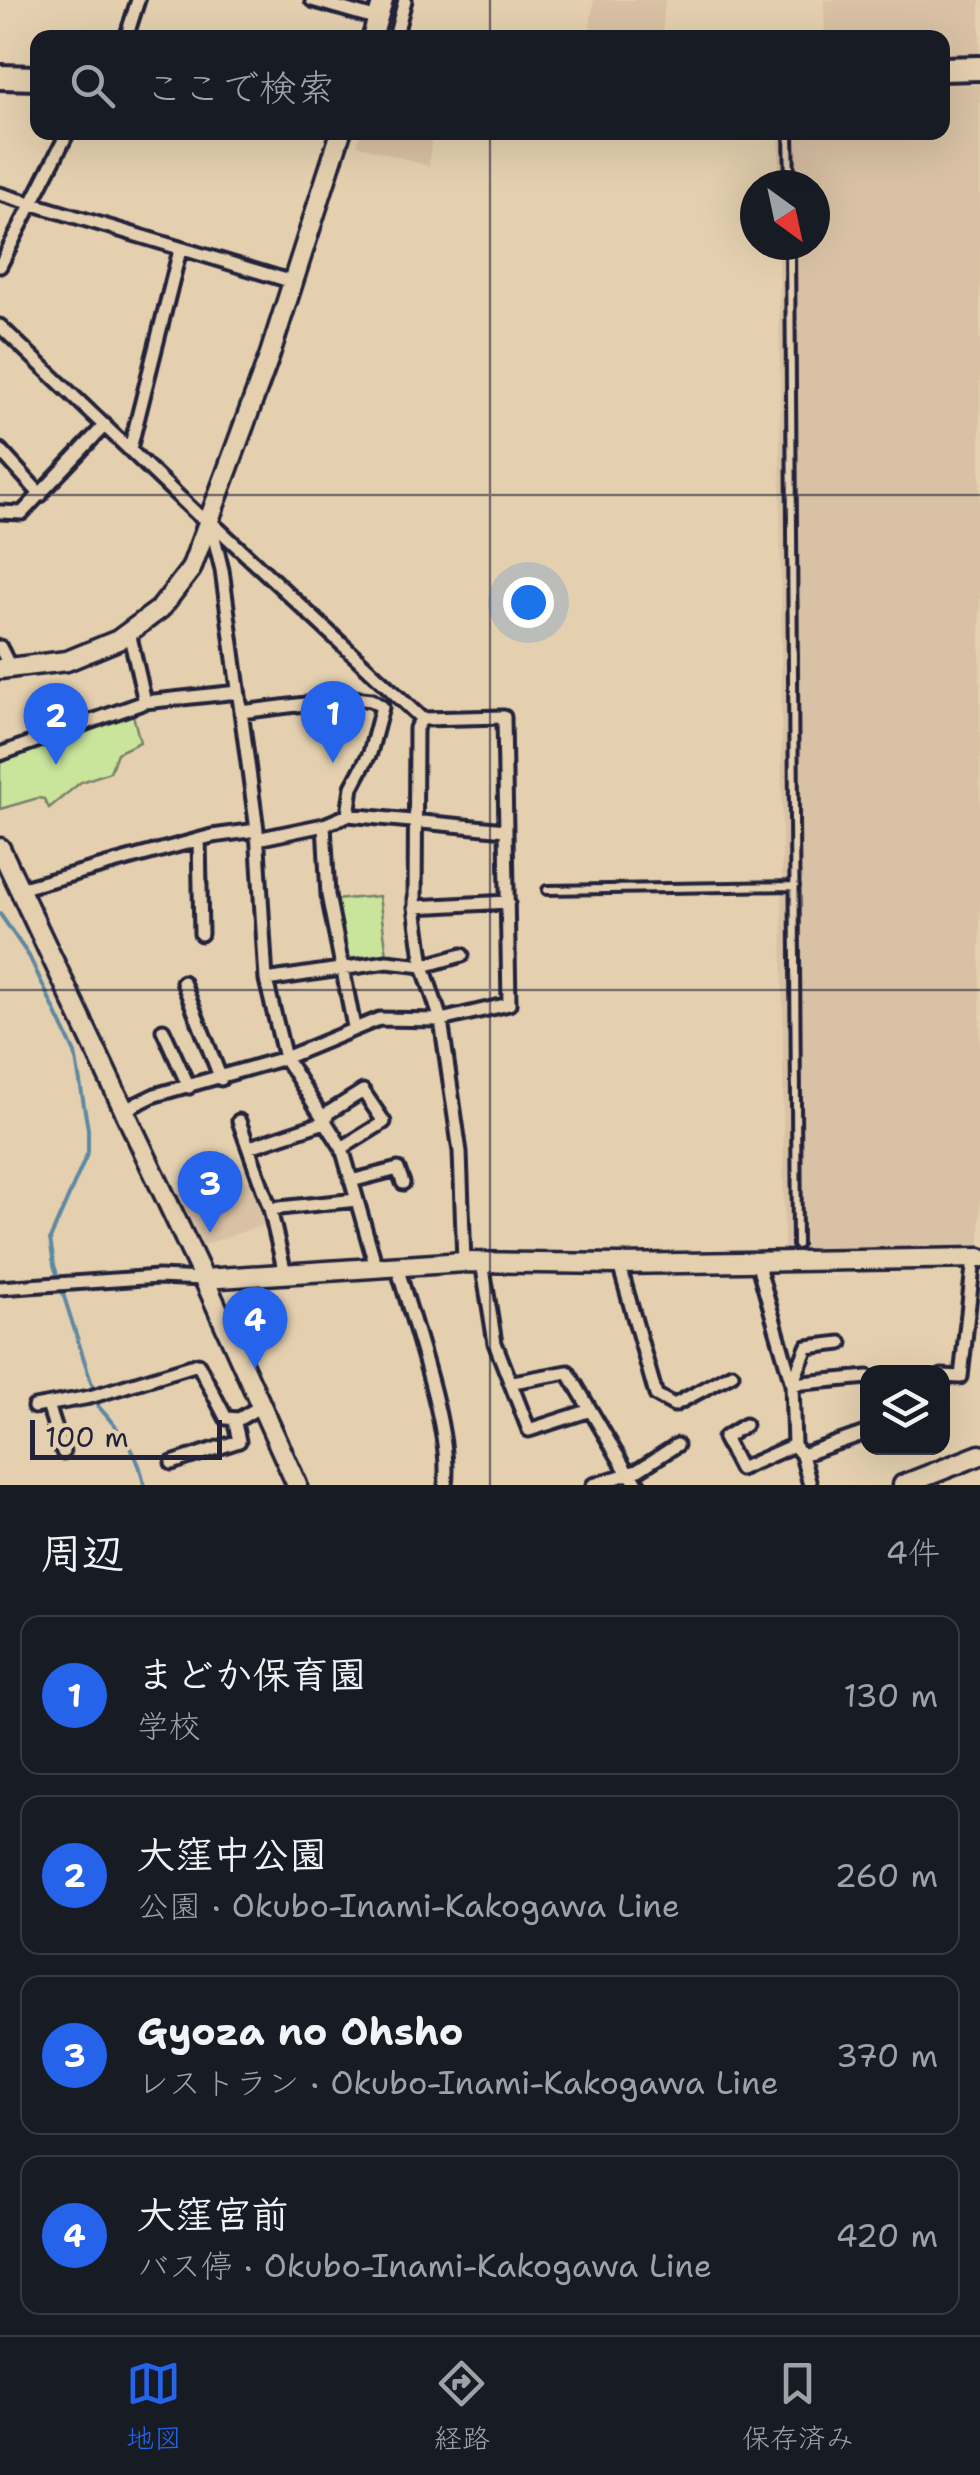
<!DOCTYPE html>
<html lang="ja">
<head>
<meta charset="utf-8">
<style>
  body { margin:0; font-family:"Shantell Sans","Klee One",sans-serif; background:#20242c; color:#f1f3f6 }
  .controls { position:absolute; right:30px; bottom:30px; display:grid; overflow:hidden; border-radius:20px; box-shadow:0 10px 40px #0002 }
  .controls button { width:90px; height:90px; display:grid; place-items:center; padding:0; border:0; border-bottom:2px solid #363941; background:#171b24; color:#f1f3f6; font:50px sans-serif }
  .compass { position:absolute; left:740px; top:170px; width:90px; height:90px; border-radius:50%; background:#171b24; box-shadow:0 10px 40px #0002; rotate:147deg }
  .scale { position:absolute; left:30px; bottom:25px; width:192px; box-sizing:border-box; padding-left:10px; border:5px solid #22223b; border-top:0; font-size:28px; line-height:35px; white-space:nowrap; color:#22223b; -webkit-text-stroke:8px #e4d0af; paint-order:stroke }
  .you { position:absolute; left:528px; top:602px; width:35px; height:35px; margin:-25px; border:8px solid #fff; border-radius:50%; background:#1a73e8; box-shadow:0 0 0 15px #1a73e833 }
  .badge { display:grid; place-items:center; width:65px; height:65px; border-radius:50%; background:#2563eb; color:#fff; font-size:32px; font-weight:700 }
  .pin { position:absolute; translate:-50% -82px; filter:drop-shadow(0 2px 5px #0008) }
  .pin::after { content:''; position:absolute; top:52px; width:35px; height:30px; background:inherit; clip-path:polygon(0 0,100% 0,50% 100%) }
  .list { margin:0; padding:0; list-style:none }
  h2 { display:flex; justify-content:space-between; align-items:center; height:130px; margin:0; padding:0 40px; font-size:42px }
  h2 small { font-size:32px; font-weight:400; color:#9ea1a6 }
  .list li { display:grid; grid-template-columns:65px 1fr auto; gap:30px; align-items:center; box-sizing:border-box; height:160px; margin:0 20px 20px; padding:0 20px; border:2px solid #363941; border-radius:20px }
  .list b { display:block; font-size:38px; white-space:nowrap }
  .list p { margin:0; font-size:32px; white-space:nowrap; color:#9ea1a6 }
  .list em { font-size:32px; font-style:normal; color:#9ea1a6 }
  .icon { flex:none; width:55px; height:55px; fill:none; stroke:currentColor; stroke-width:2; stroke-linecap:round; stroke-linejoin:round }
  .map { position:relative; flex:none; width:980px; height:1485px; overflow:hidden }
  .search { position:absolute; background:#171b24; box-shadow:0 10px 40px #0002; left:30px; right:30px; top:30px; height:110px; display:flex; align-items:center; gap:25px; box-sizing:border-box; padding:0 35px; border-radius:20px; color:#9ea1a6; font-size:38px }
  .sheet { height:850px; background:#171b24 }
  nav { display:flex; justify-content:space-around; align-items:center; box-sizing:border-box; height:140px; border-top:2px solid #363941; background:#171b24; font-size:28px; color:#9ea1a6 }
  nav a { display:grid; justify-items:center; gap:5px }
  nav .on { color:#2563eb }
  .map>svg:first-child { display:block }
  .built { fill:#d8c1a4 }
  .green { fill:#c9e49b; stroke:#76836b; stroke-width:2.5 }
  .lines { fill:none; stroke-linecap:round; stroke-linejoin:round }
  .stream { stroke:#5e89a2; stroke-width:4 }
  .lane-casing { stroke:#22223b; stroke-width:14 }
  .street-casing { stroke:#22223b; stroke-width:19 }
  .secondary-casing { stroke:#22223b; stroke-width:25 }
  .highway-casing { stroke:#22223b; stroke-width:30 }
  .lane { stroke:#e4d0af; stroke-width:6 }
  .street { stroke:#e4d0af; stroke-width:11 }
  .secondary { stroke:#e4d0af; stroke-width:18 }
  .highway { stroke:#e4d0af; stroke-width:22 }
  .grid { fill:none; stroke:#22223b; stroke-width:2.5; stroke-opacity:0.55 }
</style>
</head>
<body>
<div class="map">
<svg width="980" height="1485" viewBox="0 0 980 1485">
  <rect width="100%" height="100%" fill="#e4d0af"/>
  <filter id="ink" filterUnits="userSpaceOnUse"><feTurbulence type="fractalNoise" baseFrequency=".01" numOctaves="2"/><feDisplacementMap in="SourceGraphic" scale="20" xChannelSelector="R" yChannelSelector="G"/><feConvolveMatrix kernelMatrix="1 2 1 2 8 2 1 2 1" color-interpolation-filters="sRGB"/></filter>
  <g filter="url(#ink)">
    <!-- built -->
    <path class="built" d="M594,0H665L662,37H588Z
      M824,0H980V54H943L942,38L825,37Z
      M943,85H980V1248L784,1249L779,245H815V185H779V133L942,132Z
      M360,133H432L429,166L357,145Z
      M252,1180L263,1225L200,1246L173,1195Z"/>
    <!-- green -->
    <path class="green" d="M133,715L140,742L117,753L110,772L81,782L49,808L44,799L38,798L0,809V760Z
      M379,896L387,955L349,959L343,956L335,900Z"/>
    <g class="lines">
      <!-- stream -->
      <path class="stream" d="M0,914L29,956L75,1053L88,1129V1152L50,1239L54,1265L94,1391
        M96,1400L99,1407C120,1432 139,1451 144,1485"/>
      <defs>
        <path id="lane" d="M789,132L790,185
          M790,245L797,1245
          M547,890L795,886"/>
        <path id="street" d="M312,0L378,19
          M126,38L138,0
          M395,38L405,0
          M0,194L293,282
          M0,266L68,132
          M0,326L198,515L210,521L422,719L504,717L509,1004L441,1020L379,1019L285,1058L155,1095L124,1110
          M130,449L180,250
          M0,450L41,495
          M0,512L22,513L105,425
          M210,521L222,570L257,830L266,980L285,1058L342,1148L376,1267
          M0,647L10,667
          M145,702L238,692
          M241,712L353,698L371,700L382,707L370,753L352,787L348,815
          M422,719L416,728L415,907L423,966L441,1020L460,1152L464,1262
          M0,754L145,702L129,632
          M324,825L328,895L354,1027
          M257,839L324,825L348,815L506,830
          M199,840L201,934
          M19,889L212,836L257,830
          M415,907L508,902
          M266,980L387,962L423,966L462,955
          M183,982L221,1079
          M163,1030L189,1087
          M239,1121L270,1209L285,1273
          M250,1147L325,1122L328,1113L363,1091L384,1122L342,1148
          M351,1181L398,1169L403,1183
          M270,1209L357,1200
          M482,1262L495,1343L529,1430L588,1411
          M757,1262L792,1384L794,1445L802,1455L810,1485
          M619,1264L656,1395L674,1405L732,1374
          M397,1266C412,1321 453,1433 445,1485
          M0,1288L158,1277L204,1279
          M841,1343L807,1347L792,1384L868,1377
          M942,1376L961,1377L974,1258
          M513,1382L568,1372L627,1472L639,1485
          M48,1405L63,1452
          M34,1407L90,1397L198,1364L226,1418L239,1419L261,1406
          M745,1425L724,1438L740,1469L794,1445
          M802,1455L868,1432
          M172,1463L239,1441L234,1419
          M593,1485L637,1471L677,1445"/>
        <path id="secondary" d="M372,38L383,0
          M0,669L67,661L118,640L160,609L191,569L269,357L341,132
          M0,848L204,1279L297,1485
          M204,1279L464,1262L619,1264L980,1258
          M903,1485L980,1455"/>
        <path id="highway" d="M942,69L980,68
          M0,77L38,78"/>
      </defs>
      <!-- lane casing -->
      <use href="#lane" class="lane-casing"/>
      <!-- street casing -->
      <use href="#street" class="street-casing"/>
      <!-- secondary casing -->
      <use href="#secondary" class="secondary-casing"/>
      <!-- highway casing -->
      <use href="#highway" class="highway-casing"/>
      <!-- lane -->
      <use href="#lane" class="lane"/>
      <!-- street -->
      <use href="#street" class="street"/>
      <!-- secondary -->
      <use href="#secondary" class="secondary"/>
      <!-- highway -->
      <use href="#highway" class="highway"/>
    </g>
  </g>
  <!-- grid -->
  <path class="grid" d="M490,0V38M490,132V1485M0,495H980M0,990H980"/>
</svg>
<div class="controls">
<button><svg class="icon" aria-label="layers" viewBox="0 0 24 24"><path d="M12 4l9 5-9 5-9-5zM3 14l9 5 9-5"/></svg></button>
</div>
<svg class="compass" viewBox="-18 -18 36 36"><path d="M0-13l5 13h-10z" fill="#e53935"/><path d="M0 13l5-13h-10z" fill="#9ea1a6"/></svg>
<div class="scale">100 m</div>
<div class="you"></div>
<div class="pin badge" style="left:333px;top:763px">1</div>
<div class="pin badge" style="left:56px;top:765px">2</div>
<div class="pin badge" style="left:210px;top:1233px">3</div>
<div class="pin badge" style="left:255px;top:1369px">4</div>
<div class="search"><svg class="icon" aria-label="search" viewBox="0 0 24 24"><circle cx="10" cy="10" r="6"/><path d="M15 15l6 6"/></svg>ここで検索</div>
</div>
<section class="sheet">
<h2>周辺<small>4件</small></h2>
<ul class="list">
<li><span class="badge">1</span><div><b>まどか保育園</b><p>学校</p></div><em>130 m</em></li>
<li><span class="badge">2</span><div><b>大窪中公園</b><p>公園 · Okubo-Inami-Kakogawa Line</p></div><em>260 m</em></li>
<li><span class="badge">3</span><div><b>Gyoza no Ohsho</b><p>レストラン · Okubo-Inami-Kakogawa Line</p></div><em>370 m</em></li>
<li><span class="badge">4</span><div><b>大窪宮前</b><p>バス停 · Okubo-Inami-Kakogawa Line</p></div><em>420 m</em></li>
</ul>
</section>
<nav>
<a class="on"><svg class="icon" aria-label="map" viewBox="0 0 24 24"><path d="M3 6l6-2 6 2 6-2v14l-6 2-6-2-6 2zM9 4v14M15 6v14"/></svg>地図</a>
<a><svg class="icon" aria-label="directions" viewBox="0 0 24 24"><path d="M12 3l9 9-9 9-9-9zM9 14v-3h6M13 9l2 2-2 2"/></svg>経路</a>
<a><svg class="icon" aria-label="saved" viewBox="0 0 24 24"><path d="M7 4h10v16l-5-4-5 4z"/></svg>保存済み</a>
</nav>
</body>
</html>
